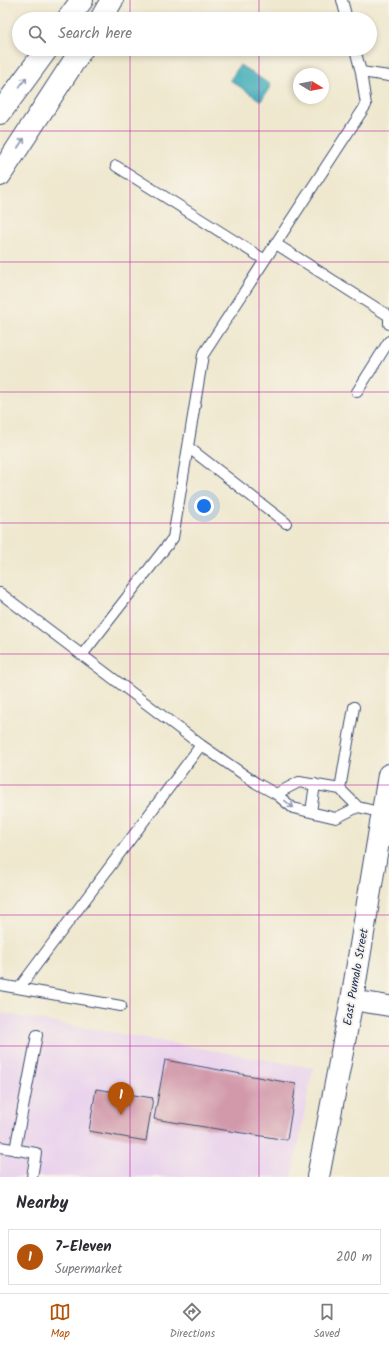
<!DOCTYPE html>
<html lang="en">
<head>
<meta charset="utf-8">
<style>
  body { margin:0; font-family:Kalam,sans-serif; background:#f2f2f3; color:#2b2b33 }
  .compass { position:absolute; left:293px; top:68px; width:36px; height:36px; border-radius:50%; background:#fff; box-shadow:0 2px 6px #0003; rotate:100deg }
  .you { position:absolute; left:204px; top:506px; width:14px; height:14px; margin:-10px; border:3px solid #fff; border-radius:50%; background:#1a73e8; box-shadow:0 0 0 6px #1a73e833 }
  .badge { display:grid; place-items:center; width:26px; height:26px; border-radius:50%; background:#b45309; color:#fff; font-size:13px; font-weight:700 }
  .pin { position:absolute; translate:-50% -33px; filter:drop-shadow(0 1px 2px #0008) }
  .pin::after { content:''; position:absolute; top:21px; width:14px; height:12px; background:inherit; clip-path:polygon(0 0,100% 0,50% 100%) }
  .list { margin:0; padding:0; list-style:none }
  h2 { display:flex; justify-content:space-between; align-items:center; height:52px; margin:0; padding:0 16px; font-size:17px }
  h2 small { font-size:13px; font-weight:400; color:#7c7c81 }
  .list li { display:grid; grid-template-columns:26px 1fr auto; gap:12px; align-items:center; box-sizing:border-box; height:56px; margin:0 8px 8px; padding:0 8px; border:1px solid #e1e1e2; border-radius:0px }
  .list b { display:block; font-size:15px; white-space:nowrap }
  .list p { margin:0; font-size:13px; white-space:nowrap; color:#7c7c81 }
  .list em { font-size:13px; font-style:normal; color:#7c7c81 }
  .icon { flex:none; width:22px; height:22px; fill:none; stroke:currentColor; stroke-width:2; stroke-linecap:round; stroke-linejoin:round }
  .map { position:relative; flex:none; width:389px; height:1177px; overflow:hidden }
  .search { position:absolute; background:#fff; box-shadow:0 2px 6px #0003; left:12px; right:12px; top:12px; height:44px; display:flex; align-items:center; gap:10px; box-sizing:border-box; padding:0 14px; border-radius:22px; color:#7c7c81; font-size:15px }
  .sheet { height:116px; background:#fff }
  nav { display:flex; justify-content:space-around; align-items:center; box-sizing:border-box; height:56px; border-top:1px solid #e1e1e2; background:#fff; font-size:11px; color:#7c7c81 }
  nav a { display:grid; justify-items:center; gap:2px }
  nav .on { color:#b45309 }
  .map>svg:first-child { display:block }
  .built { fill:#e9d1ed }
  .water { fill:#3babb7; stroke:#2b6d8a }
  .building { fill:#d199aa }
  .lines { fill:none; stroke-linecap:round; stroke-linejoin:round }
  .lane-casing { stroke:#3b4b6f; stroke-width:12 }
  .street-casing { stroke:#3b4b6f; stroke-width:22 }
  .secondary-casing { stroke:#3b4b6f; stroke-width:24 }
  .highway-casing { stroke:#3b4b6f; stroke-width:24 }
  .lane { stroke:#fff; stroke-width:10 }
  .street { stroke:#fff; stroke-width:20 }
  .secondary { stroke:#fff; stroke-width:22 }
  .highway { stroke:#fff; stroke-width:22 }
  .oneway { stroke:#8d97ae }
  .grid { fill:none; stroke:#b5179e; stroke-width:1; stroke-opacity:0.55 }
  .labels { text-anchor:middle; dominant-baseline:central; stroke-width:4; stroke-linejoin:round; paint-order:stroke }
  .street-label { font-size:12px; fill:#1b2f5e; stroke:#f7f3e8 }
</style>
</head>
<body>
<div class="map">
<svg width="389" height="1177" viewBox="0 0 389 1177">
  <rect width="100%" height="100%" fill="#f7f3e8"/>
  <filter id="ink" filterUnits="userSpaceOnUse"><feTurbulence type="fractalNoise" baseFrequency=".025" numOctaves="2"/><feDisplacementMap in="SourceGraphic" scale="8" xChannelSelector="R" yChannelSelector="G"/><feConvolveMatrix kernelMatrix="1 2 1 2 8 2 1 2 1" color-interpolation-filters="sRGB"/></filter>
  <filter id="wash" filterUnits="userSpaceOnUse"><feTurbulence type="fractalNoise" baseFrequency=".012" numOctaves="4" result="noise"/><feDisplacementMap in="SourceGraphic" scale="16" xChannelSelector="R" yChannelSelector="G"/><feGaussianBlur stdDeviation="0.9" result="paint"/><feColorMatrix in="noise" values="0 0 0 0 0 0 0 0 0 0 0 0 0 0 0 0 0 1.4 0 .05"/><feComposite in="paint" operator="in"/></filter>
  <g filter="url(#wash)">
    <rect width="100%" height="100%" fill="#efe8cf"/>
    <!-- built -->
    <path class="built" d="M0,1013L313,1068L292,1177H0Z"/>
    <!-- water -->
    <path class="water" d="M240,65L271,85L261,101L230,80Z"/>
    <g id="blocks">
      <!-- building -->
      <path class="building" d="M165,1060L296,1084L287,1140L154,1119Z
        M96,1089L153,1098L146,1141L89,1131Z"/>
    </g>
  </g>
  <g filter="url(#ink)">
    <use href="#blocks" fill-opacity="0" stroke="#3b4b6f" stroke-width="1"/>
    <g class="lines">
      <defs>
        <path id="lane" d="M342,0L347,19
          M355,49L361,72L389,76
          M116,166L265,260
          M276,244L389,316V324
          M357,392L389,341
          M188,447L286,523
          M0,593L82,655L173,538L203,355L366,105L361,72
          M201,745L256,783L276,794
          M340,789L354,707
          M358,807L336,818L293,808L276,794L299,782L340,789L358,807L383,813
          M311,812L315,784
          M0,985L121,1006
          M19,988L201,745L82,655
          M0,1147L36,1153L32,1177
          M15,1150L37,1035"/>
        <path id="street" d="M352,1000L389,1006"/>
        <path id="secondary" d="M318,1177L352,1000L389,775"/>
        <path id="highway" d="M68,19L82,0
          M101,19L112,0
          M0,113L47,49
          M0,175L82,49"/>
      </defs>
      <!-- lane casing -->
      <use href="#lane" class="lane-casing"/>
      <!-- street casing -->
      <use href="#street" class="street-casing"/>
      <!-- secondary casing -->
      <use href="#secondary" class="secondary-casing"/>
      <!-- highway casing -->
      <use href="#highway" class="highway-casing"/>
      <!-- lane -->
      <use href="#lane" class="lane"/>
      <!-- street -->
      <use href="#street" class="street"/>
      <!-- secondary -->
      <use href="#secondary" class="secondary"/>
      <!-- highway -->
      <use href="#highway" class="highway"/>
    </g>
    <!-- one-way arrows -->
    <defs><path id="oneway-shaft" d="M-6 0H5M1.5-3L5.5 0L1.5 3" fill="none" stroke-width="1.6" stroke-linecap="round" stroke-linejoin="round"/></defs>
    <g class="oneway">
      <use href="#oneway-shaft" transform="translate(23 82) rotate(-54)"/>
      <use href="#oneway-shaft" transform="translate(21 143) rotate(-57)"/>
      <use href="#oneway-shaft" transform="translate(289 804) rotate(39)"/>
    </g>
  </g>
  <!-- grid -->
  <path class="grid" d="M130,0V19M259,0V19M130,49V1177M259,49V1177M0,131H389M0,262H389M0,392H389M0,523H389M0,654H389M0,785H389M0,915H389M0,1046H389"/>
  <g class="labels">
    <!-- street labels -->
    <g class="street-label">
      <text transform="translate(356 977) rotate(-80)">East Pumalo Street</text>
    </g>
  </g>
</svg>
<svg class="compass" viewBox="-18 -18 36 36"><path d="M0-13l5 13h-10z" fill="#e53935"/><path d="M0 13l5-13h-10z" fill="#7c7c81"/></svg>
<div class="you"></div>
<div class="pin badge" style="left:121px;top:1115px">1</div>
<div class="search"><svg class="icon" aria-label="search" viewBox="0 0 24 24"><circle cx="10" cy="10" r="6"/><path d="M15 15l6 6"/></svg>Search here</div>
</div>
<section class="sheet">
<h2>Nearby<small></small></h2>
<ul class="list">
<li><span class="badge">1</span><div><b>7-Eleven</b><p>Supermarket</p></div><em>200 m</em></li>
</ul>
</section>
<nav>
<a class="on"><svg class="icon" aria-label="map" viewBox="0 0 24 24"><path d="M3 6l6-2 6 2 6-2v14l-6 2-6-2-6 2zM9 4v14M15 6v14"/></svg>Map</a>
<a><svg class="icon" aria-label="directions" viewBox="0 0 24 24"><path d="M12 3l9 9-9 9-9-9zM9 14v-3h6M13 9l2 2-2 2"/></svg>Directions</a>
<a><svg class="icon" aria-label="saved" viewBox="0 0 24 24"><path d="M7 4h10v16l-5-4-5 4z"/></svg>Saved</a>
</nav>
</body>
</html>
